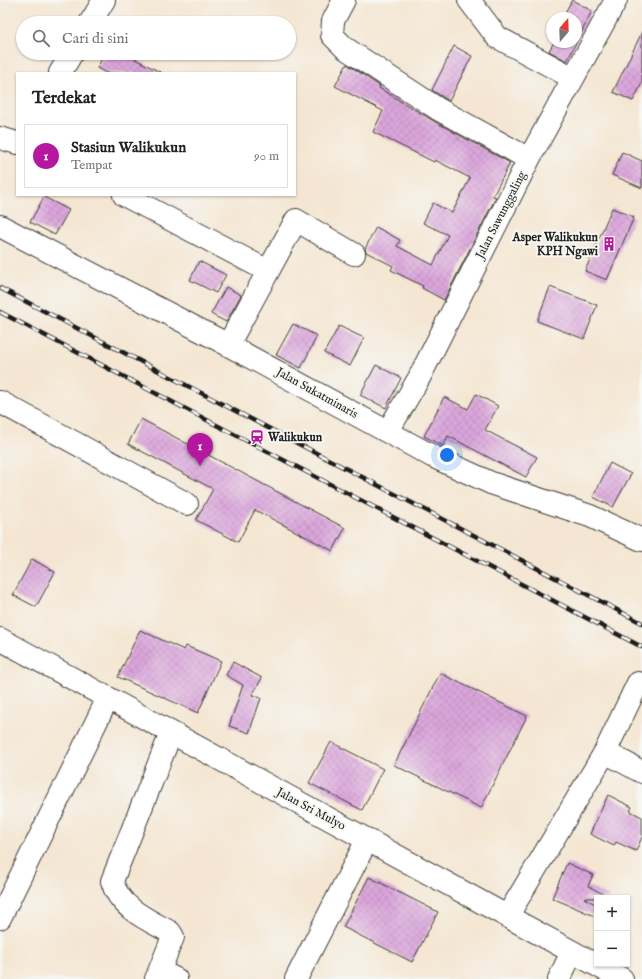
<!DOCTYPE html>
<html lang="id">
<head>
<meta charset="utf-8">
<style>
  body { margin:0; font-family:"IM FELL English",serif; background:#f6f6f6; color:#222 }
  .controls { position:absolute; right:12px; bottom:12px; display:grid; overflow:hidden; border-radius:0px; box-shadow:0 1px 3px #0004 }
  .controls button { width:36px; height:36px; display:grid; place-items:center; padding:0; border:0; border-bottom:1px solid #e0e0e0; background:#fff; color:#222; font:20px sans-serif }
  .compass { position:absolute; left:546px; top:12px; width:36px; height:36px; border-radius:50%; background:#fff; box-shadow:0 1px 3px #0004; rotate:19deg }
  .you { position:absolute; left:447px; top:455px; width:14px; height:14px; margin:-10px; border:3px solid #fff; border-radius:50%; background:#1a73e8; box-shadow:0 0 0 6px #1a73e833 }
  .badge { display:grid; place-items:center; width:26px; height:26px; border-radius:50%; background:#b5179e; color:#fff; font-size:13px; font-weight:700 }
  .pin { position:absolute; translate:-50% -33px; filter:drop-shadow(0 1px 2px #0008) }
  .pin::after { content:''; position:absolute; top:21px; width:14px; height:12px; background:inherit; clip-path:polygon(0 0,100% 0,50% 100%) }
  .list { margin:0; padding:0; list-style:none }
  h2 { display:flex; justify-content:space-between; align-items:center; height:52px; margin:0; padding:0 16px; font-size:17px }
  h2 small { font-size:13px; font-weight:400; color:#767676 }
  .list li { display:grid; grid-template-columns:26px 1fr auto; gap:12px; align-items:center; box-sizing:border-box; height:64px; margin:0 8px 8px; padding:0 8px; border:1px solid #e0e0e0; border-radius:0px }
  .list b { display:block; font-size:15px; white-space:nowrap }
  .list p { margin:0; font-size:13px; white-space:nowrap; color:#767676 }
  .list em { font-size:13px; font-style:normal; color:#767676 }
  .icon { flex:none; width:22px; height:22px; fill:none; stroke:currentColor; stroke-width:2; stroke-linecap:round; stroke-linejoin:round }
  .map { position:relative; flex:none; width:642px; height:979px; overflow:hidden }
  .search { position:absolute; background:#fff; box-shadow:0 1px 3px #0004; left:16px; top:16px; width:280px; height:44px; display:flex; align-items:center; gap:10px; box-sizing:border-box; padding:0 14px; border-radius:22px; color:#767676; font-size:15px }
  .panel { position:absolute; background:#fff; box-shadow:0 1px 3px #0004; left:16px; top:72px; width:280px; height:124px; border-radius:0px }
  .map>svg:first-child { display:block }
  .building { fill:url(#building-cross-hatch) }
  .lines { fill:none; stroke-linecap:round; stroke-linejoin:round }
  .minor-casing { stroke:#3c3a37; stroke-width:24 }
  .major-casing { stroke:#3c3a37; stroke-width:24 }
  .minor { stroke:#fff; stroke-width:22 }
  .major { stroke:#fff; stroke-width:22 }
  .rail-casing { stroke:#1c1c1c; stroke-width:4.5 }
  .rail { stroke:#f6f6f2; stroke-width:3; stroke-dasharray:9; stroke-linecap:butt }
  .labels { text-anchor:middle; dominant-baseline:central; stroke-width:4; stroke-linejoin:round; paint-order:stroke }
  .street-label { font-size:12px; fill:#1c1c1c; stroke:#f6f6f2 }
  .poi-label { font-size:12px; font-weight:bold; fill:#1c1c1c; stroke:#f6f6f2; text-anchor:end }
</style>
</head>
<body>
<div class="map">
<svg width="642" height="979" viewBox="0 0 642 979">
  <defs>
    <pattern id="building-cross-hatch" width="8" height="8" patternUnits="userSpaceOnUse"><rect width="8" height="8" fill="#dba6dc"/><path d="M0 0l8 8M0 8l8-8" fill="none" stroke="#bb8ebc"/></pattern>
  </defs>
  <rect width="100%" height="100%" fill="#f6f6f2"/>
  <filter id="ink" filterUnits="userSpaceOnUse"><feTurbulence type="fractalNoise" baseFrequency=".025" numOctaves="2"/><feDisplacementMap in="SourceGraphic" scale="8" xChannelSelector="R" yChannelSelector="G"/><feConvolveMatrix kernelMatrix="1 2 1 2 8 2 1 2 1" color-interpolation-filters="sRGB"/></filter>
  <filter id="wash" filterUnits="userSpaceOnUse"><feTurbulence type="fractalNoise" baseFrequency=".012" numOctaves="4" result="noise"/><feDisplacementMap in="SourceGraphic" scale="16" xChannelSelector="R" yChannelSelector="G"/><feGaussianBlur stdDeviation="0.9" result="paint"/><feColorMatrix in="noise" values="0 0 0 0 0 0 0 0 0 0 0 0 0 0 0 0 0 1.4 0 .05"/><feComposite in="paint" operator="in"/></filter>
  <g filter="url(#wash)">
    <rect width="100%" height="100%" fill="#f4e6d2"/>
    <g id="blocks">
      <!-- building -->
      <path class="building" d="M572,0L592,11L567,61L549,51L554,42H576V18H562Z
        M642,32V83L633,101L613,92Z
        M454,46L472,56L449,101L432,90Z
        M105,53H138L135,59L162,73H106L97,68Z
        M347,64L380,86L379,88L432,120L510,163L493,196L496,197L444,300L422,288L423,286L391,270L393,266L366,252L365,249L376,227L400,240L397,246L433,265L448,235L423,223L433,203L452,213L470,178L435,160L434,162L373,132L383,111L335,86Z
        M622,152L642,161V188L612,175Z
        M44,197L69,210L55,235L30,222Z
        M612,208L634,217L607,280L585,271Z
        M199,261L226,275L216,293L190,280Z
        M226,287L241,295L226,322L211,314Z
        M550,287L597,305L584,339L537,321Z
        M293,324L317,336L301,368L276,355Z
        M339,326L364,338L350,366L324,353Z
        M376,365L401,378L386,408L360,395Z
        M476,394L498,406L485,430L537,457L526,477L448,436L443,446L424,436L444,397L468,409Z
        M141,419L345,528L333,551L255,510L238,542L196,520L213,489L128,444Z
        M610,463L631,474L613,507L593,497Z
        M32,559L55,572L36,607L13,595Z
        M140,630L184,650L186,646L221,661L198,713L118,677Z
        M233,662L262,678L252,695L261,698L249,733L229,726L243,685L226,675Z
        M440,673L527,716L481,808L394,765Z
        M331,742L383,769L362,810L309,783Z
        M608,795L632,807L630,811L642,817V837L636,851L616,842L614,846L590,834Z
        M567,863L593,875L588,886L611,898H584L597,905V917L552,898Z
        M369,877L438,912L412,962L343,927Z"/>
    </g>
  </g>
  <g filter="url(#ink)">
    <use href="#blocks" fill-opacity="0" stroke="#3c3a37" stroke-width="1"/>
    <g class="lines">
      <defs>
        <path id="minor" d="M344,0L333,21L332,35L345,48L438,109L529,159
          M469,0L497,37L573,78
          M90,23L104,0
          M60,73L72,53
          M0,138L17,143
          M124,195L268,271
          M0,226L217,339L432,456L491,483L590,516L642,540
          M228,345L296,220L354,254
          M0,402L187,504
          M388,431L419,378L529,159L616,0
          M605,752L642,772
          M508,915L605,752L638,683
          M0,918L108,698
          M160,971L176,979
          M156,979L173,937L170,932C148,920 119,908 112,881L171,733
          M296,979L367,840
          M559,979L572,952"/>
        <path id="major" d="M0,639L622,979"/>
      </defs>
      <!-- minor casing -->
      <use href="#minor" class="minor-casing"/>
      <!-- major casing -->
      <use href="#major" class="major-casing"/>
      <!-- minor -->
      <use href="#minor" class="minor"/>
      <!-- major -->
      <use href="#major" class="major"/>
      <defs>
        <path id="rail" d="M0,288L642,623
          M0,312L642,647"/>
      </defs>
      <!-- rail casing -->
      <use href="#rail" class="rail-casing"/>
      <!-- rail -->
      <use href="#rail" class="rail"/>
    </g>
  </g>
  <!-- icons -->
  <defs>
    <symbol id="building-bare" viewBox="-9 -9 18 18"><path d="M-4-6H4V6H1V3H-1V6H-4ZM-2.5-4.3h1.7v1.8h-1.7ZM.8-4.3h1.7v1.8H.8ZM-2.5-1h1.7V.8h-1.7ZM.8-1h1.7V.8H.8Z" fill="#b5179e" stroke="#f6f6f2" stroke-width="2.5" paint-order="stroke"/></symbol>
    <symbol id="station-bare" viewBox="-9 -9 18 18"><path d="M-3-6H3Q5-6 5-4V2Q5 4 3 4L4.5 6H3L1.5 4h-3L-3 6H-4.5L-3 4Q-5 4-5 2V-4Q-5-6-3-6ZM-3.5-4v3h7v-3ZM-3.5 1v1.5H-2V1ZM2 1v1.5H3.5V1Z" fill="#b5179e" stroke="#f6f6f2" stroke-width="2.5" paint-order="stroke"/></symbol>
  </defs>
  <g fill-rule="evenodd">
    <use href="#building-bare" x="599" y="234" width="20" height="20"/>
    <use href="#station-bare" x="247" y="427" width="20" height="20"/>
  </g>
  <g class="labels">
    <!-- street labels -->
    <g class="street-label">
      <text transform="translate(501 215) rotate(-63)">Jalan Sawunggaling</text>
      <text transform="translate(317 393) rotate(29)">Jalan Sukatminaris</text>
      <text transform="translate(311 809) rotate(28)">Jalan Sri Mulyo</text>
    </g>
    <!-- poi labels -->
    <g class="poi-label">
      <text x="598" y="237">Asper Walikukun<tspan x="598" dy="14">KPH Ngawi</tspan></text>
      <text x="268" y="437" text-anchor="start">Walikukun</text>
    </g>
  </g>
</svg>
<div class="controls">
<button>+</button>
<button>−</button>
</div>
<svg class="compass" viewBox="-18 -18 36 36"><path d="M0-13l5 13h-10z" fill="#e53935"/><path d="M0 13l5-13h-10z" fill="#767676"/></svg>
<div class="you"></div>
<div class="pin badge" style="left:200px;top:466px">1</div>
<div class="search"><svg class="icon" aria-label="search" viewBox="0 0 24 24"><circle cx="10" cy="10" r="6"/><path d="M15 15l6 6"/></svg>Cari di sini</div>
<section class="panel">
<h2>Terdekat<small></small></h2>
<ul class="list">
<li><span class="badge">1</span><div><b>Stasiun Walikukun</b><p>Tempat</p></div><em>90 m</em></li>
</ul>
</section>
</div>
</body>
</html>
